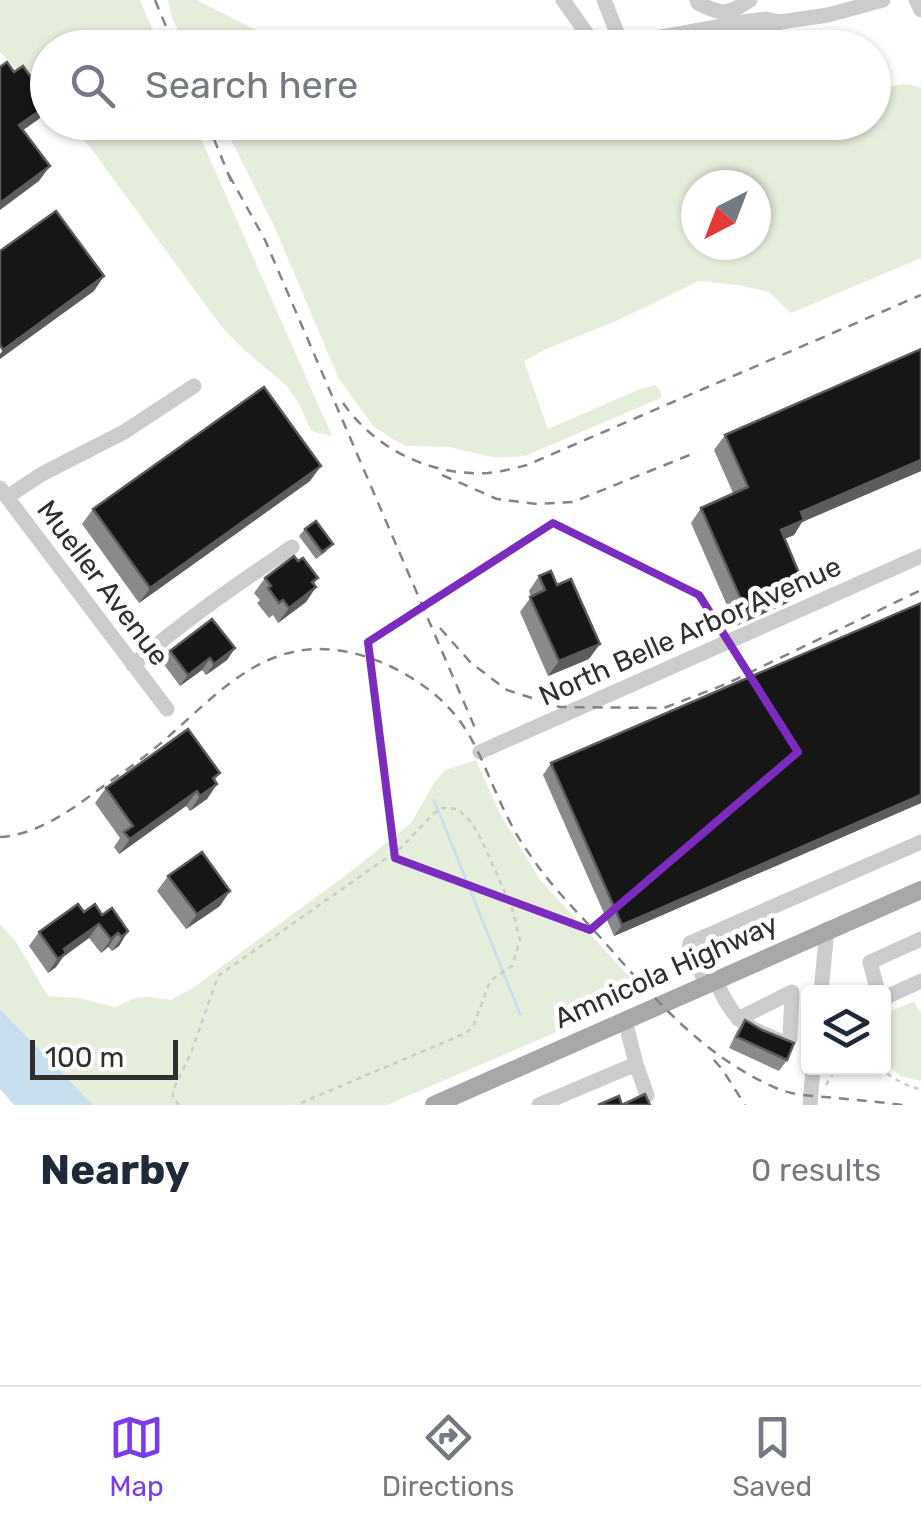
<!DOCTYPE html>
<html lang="en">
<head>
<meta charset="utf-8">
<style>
  body { margin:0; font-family:Rubik,sans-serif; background:#f2f2f3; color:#1f2937 }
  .controls { position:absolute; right:30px; bottom:30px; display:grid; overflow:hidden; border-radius:10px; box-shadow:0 2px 8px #0004 }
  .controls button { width:90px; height:90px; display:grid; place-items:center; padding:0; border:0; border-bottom:2px solid #e0e1e3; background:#fff; color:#1f2937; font:50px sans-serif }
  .compass { position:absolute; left:681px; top:170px; width:90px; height:90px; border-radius:50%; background:#fff; box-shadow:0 2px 8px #0004; rotate:222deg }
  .scale { position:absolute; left:30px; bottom:25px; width:148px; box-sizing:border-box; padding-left:10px; border:5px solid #2f2f2f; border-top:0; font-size:28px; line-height:35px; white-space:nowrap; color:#2f2f2f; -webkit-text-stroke:8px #fff; paint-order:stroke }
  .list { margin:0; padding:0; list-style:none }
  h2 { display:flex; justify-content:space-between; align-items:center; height:130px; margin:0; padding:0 40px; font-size:42px }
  h2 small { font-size:32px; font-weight:400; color:#747a83 }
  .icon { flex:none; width:55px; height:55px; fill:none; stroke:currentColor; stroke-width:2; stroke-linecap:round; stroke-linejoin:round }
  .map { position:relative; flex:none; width:921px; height:1105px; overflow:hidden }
  .search { position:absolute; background:#fff; box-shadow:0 2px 8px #0004; left:30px; right:30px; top:30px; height:110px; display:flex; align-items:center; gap:25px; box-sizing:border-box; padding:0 35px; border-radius:55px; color:#747a83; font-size:38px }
  .sheet { height:280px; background:#fff }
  nav { display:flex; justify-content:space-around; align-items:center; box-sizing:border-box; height:140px; border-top:2px solid #e0e1e3; background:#fff; font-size:28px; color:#747a83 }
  nav a { display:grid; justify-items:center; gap:5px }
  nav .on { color:#7c3aed }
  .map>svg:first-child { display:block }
  .green { fill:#e5eddb; fill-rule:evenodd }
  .water { fill:#c6deee }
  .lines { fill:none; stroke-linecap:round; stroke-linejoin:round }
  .stream { stroke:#c6deee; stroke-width:2.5 }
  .path { stroke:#ccc; stroke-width:2.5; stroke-dasharray:5 5; stroke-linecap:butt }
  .minor { stroke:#ccc; stroke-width:15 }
  .major { stroke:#a7a7a7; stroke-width:18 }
  .rail { stroke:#848484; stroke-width:2.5; stroke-dasharray:10 8; stroke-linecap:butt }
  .wall { fill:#8a8a8a }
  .shaded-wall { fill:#5c5c5c }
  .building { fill:#161616; stroke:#5c5c5c; stroke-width:2.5 }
  .marked { fill:none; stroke:#7b2cbf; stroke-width:8; stroke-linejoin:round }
  .labels { text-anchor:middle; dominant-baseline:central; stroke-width:10; stroke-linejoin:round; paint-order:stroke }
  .street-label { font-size:28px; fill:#2f2f2f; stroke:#fff }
</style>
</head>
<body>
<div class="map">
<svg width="921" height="1105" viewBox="0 0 921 1105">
  <rect width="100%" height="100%" fill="#fff"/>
  <!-- green -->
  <path class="green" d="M0,0H140L160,47L48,48L47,102L0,52Z
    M168,0H197L289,47H186L172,18Z
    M904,84L921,87V258L791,313L769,292L738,285L699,281L614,322L546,349L524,361L548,429L640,389L655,385L661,391V398L525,456L497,458L449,447L406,446L391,438L374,427L339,379L274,226L223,123L874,122V89ZM696,185H756V245H696Z
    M67,123H194L332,436L311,431L299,404L287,386L242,348L221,326L90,147Z
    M476,760L499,812L540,880L645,994L387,1105H93L0,1009V924L16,942L48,996L79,998L115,1007L136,998L149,997L171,1000L194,987L354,869L411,823L434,783L445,770Z
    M914,1001L919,1011L921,1010V1081L901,1076L884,1063V1014Z"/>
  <!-- water -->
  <path class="water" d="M0,1009L93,1105H14L0,1089Z"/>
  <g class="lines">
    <!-- stream -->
    <path class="stream" d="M434,800L520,1014"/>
    <!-- path -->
    <path class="path" d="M879,1068C892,1077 905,1087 921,1089
      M826,1085L832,1075L841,1068
      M179,1105L173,1098V1090L191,1053L218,976L402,847L433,814L441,808L458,809L472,823L482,841L512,908L520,940L512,966L490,981L473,1027L466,1033L296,1105"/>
    <!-- minor -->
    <path class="minor" d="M563,0L592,41L603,48
      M604,0L623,48
      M697,0L698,3C721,15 728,15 750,0
      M916,0L921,10
      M640,48L651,39L749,21L766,19L780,22L828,15L883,0
      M687,48L768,31L780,22
      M0,488L167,709
      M7,497L42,474L124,432L194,386
      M133,665C183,621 238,584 292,547
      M480,752L921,556
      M715,980C736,1024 741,1024 785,1043L790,1039L792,992L738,1019
      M706,983L689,948L690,943L921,842
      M821,992L827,929
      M878,992L870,962L921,939
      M884,998L921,981
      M636,1064L647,1095
      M539,1105L636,1064L625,1020
      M810,1105L813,1068"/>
    <!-- major -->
    <path class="major" d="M434,1105L921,890"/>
    <!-- rail -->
    <path class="rail" d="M155,0L175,48
      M207,122L234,188
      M229,175L265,240L475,728
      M343,403C376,450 431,476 488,473C501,472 515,468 527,465L921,295
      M442,475L497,499L537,504L573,502L697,452
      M440,628L471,663L507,690L560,707L664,708L726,684L921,590
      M0,837C35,835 67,813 94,793C114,778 136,764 155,748C204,708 250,649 319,649C349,649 379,659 405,674C476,715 477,759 511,824C519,840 530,855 540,869C558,893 580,915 600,937C652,996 702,1056 776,1088C794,1096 816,1096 835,1098C858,1100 880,1102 903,1105
      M714,1060L722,1069L745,1105"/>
  </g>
  <!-- wall -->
  <path class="wall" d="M921,349V471L802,522L794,535L784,539L804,585L794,600L736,626L691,523L701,508L733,493L714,450L725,435Z
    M310,481L139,603L82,524L93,509Z
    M305,529L327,551L316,559L299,536Z
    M298,561L318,578L314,584L316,587L306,602L278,623L273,615L269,618L257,603L260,600L254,593L265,578Z
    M539,576L589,659L548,676L520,612L531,597L529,591Z
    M921,603V803L614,936L543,775L551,763Z
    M235,648L227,660L206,675L202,670L180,686L162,662L170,651Z
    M220,773L214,781L217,784L207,799L190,811L186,806L119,854L114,847L120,838L95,803L106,788Z
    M168,876L220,906L186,929L157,891Z
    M84,912L102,915L128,931L119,946L112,951L108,947L101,953L89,938L63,957L56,967L48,973L29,946L39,932Z
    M745,1020L787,1060L779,1071L729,1048L737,1031Z"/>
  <!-- shaded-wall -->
  <path class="shaded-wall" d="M48,105L39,119L9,140L19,125Z
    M50,166L39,181L0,210V203Z
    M104,276L94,291L0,359V354L3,350Z
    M921,460V471L802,522L794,535L770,545L781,530L801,512Z
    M321,466L310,481L139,603L150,588Z
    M804,585L794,600L736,626L746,611Z
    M316,587L306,602L278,623L289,608Z
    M600,644L589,659L548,676L559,661Z
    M235,648L227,660L206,675L214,664Z
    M210,658L202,670L180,686L188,675Z
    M217,784L207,799L190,811L200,796Z
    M197,791L186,806L119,854L130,839Z
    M921,795V803L614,936L622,925Z
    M230,891L220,906L186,929L197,914Z
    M99,924L89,938L63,957L56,967L48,973L64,949Z
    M128,931L119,946L112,951L122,937Z
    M118,933L108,947L101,953L111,939Z"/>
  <!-- building -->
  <path class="building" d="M7,62L14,72L23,66L48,101V105L19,125L50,166L0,203V67Z
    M56,211L104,276L3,350L0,345V251Z
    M921,349V460L801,512L804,520L781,530L804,585L746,611L701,508L748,487L725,435Z
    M264,387L321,466L150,588L93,509Z
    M316,521L333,544L322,552L305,529Z
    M294,556L298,561L303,558L318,578L312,582L316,587L289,608L283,600L279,603L268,588L271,586L265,578Z
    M551,571L557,585L571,579L600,644L559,661L530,597L545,590L539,576Z
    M921,603V795L622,925L551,763Z
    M212,619L235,648L214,664L210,658L188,675L170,651Z
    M188,729L220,773L213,778L217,784L200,796L197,791L130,839L124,832L133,826L106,788Z
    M202,852L230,891L197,914L168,876Z
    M78,904L84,912L95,904L102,915L112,908L128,931L122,937L118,933L111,939L99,924L64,949L66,953L58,959L39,932Z
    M745,1020L762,1030L794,1043L787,1060L737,1037Z
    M645,1094L650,1105H598L619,1096L622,1105Z"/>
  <!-- marked area -->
  <path class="marked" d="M553,523L699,595L798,752L590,930L395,858L368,642Z"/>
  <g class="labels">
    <!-- street labels -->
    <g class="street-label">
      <text transform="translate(103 583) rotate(53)">Mueller Avenue</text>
      <text transform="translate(690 631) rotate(-24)">North Belle Arbor Avenue</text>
      <text transform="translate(666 971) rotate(-24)">Amnicola Highway</text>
    </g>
  </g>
</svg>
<div class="controls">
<button><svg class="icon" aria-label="layers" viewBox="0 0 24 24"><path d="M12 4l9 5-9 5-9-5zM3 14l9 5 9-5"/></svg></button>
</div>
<svg class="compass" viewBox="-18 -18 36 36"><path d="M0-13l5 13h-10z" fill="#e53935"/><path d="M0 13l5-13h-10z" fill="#747a83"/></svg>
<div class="scale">100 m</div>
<div class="search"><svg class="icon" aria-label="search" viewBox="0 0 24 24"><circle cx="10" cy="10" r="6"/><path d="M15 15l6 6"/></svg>Search here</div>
</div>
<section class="sheet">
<h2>Nearby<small>0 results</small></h2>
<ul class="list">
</ul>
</section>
<nav>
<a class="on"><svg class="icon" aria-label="map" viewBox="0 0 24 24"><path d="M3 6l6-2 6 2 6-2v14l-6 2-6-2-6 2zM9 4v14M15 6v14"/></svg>Map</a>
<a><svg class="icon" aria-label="directions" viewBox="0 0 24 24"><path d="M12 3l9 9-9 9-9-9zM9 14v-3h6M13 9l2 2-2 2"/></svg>Directions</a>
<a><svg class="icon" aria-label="saved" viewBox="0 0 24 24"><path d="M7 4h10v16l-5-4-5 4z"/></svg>Saved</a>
</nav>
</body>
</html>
